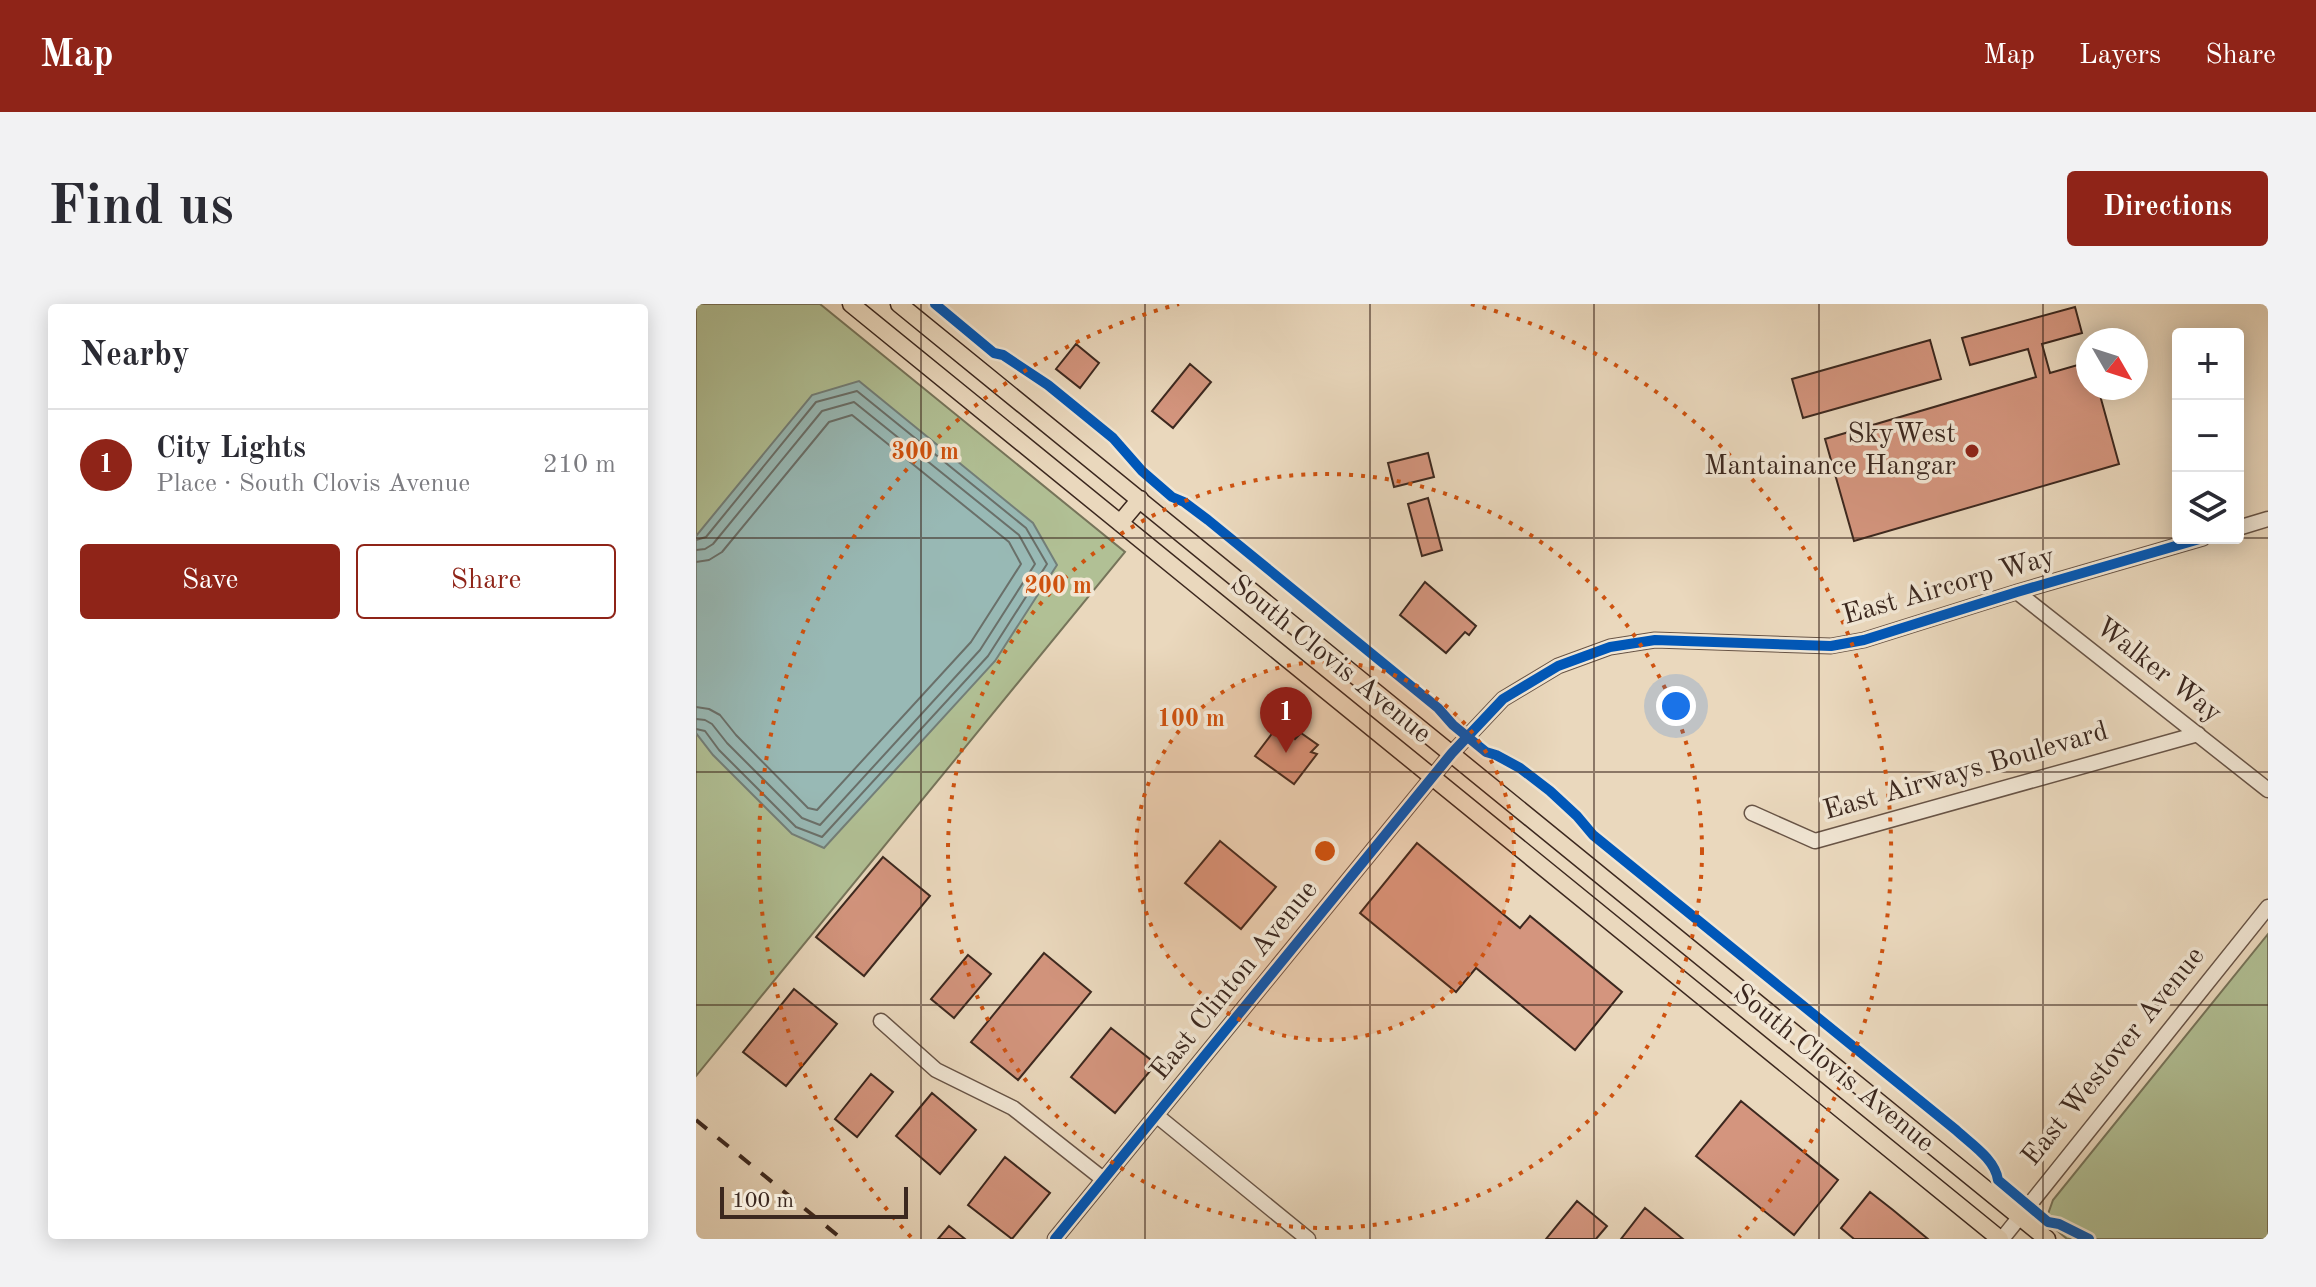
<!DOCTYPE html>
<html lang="en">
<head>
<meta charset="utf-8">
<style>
  body { margin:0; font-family:"Old Standard TT",serif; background:#f2f2f3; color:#2b2b33 }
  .controls { position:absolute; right:24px; top:24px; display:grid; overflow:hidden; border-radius:8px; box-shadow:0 4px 20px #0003 }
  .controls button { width:72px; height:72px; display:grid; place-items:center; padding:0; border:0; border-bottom:2px solid #e1e1e2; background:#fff; color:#2b2b33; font:40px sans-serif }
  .compass { position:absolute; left:1380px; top:24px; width:72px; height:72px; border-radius:50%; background:#fff; box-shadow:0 4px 20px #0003; rotate:129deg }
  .scale { position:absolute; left:24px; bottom:20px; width:188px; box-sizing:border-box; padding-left:8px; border:4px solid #3c281f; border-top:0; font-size:22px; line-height:28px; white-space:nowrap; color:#3c281f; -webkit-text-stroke:6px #f1e6d4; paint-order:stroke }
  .you { position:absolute; left:980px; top:402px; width:28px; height:28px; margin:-20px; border:6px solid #fff; border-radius:50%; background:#1a73e8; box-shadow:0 0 0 12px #1a73e833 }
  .badge { display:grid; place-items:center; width:52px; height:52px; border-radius:50%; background:#8f2418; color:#fff; font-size:26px; font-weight:700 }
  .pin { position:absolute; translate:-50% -66px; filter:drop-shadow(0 2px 4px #0008) }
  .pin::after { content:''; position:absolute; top:42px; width:28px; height:24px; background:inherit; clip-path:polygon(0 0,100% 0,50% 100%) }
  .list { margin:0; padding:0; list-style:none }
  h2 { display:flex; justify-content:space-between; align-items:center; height:104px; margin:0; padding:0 32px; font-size:34px }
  h2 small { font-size:26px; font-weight:400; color:#7c7c81 }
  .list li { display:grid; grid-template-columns:52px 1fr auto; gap:24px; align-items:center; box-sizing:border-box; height:112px; padding:0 32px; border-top:2px solid #e1e1e2 }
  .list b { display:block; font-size:30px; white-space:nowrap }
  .list p { margin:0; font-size:26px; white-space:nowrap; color:#7c7c81 }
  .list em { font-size:26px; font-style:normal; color:#7c7c81 }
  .actions { display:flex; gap:16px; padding:24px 32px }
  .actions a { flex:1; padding:18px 0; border:2px solid #8f2418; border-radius:8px; text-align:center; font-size:28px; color:#8f2418 }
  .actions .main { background:#8f2418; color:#fff }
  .icon { flex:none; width:44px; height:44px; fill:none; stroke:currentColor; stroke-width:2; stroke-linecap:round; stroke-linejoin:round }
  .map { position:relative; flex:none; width:1572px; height:935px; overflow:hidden; border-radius:8px }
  header { display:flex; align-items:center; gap:48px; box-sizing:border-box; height:112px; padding:0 40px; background:#8f2418; color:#fff }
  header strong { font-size:38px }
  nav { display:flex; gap:44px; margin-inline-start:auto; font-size:28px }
  .intro { display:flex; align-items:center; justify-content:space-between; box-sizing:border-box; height:192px; padding:0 48px }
  h1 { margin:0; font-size:56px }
  .button { padding:20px 36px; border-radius:8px; background:#8f2418; color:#fff; font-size:28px; font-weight:700 }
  main { display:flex; gap:48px; padding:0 48px }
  aside { flex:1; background:#fff; border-radius:8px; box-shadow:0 4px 20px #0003 }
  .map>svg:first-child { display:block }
  .green { fill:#b1c095; stroke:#76745a; stroke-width:2 }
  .water { fill:#98b9b5; stroke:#737f79; stroke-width:2 }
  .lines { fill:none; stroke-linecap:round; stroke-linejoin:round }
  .shore { stroke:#6a706a; stroke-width:2 }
  .building { fill:#d4957e; stroke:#3c281f; stroke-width:2 }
  .minor-casing { stroke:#685446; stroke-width:17 }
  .major-casing { stroke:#3c281f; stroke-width:19 }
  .minor { stroke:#f1e6d4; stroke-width:14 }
  .major { stroke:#ead8bd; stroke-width:16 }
  .rail { stroke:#3c281f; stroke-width:4; stroke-dasharray:14 14; stroke-linecap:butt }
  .cycleway-casing { stroke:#f1e6d4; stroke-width:15 }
  .cycleway { stroke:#0057b8; stroke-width:10 }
  .grid { fill:none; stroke:#3c281f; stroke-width:2; stroke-opacity:0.55 }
  .ring { fill:none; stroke:#ce520f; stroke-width:4; stroke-dasharray:4 8 }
  .poi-dot { fill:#8f2418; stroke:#f1e6d4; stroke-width:3 }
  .labels { text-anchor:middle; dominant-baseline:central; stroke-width:7; stroke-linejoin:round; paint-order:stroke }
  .poi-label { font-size:28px; fill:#3c281f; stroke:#f1e6d4; text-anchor:end }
  .street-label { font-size:28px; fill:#3c281f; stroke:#f1e6d4 }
  .centre { fill:#ce520f; stroke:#f1e6d4; stroke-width:4 }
  .ring-label { font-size:24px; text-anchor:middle; font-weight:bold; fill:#ce520f; stroke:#f1e6d4; stroke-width:7; stroke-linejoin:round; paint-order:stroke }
</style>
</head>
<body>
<header>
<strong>Map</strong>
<nav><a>Map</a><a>Layers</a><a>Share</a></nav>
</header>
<div class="intro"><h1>Find us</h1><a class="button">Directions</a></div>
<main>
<aside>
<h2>Nearby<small></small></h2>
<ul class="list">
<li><span class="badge">1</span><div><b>City Lights</b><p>Place · South Clovis Avenue</p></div><em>210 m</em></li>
</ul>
<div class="actions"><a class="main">Save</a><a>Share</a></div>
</aside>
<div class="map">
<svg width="1572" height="935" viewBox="0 0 1572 935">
  <rect width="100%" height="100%" fill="#ead8bd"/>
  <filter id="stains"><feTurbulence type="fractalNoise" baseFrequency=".0025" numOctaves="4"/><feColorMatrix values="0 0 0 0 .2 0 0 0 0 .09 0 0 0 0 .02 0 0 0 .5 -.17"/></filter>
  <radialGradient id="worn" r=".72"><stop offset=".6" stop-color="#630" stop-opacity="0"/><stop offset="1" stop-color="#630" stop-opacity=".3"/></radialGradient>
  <!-- green -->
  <path class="green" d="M0,0H124L429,248L0,772Z
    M1572,630V935H1371L1357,923L1351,913L1357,896Z"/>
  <!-- water -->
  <path class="water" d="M163,77L337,219L361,261L299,357L128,544L96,530L17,451L0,429V232L116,91Z"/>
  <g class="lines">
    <!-- shore -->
    <path class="shore" d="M0,236L10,233L120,98L161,87L330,224L351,260L292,352L126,533L100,523L23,446L9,427L0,425
      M0,246L9,245L17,240L126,107L158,98L323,231L339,260L284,346L124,521L106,514L31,439L16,420L9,416L0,415
      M0,258L13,256L26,248L133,118L156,111L313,238L325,260L275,338L121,506L112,504L40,431L24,411L13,405L0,403"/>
  </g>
  <!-- building -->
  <path class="building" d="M1379,3L1386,29L1346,40L1354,69L1392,58V84H1402L1423,160L1158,237L1129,135L1340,73L1332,45L1274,61L1266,34Z
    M1234,36L1245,75L1107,114L1096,75Z
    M380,40L403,59L384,84L360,65Z
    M494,60L515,78L477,124L456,107Z
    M732,149L738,173L698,183L692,159Z
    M732,194L746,246L726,252L712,200Z
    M729,278L780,322L773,331L769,328L750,349L704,311Z
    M584,419L599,435L605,429L622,441L615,448L621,450L598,480L559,452Z
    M524,537L580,583L545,625L489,579Z
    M721,539L824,624L834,612L926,688L879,746L780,664L760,688L664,609Z
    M187,553L234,592L168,672L120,633Z
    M348,649L395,688L322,776L275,738Z
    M272,651L295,670L258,714L235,695Z
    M98,685L141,720L90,782L47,748Z
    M415,724L460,760L419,809L375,773Z
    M175,770L197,788L161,833L139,815Z
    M236,789L280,826L244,870L200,832Z
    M1045,797L1142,876L1098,931L1000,852Z
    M309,853L354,889L316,935L272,901Z
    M1174,888L1197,906L1232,935H1158L1145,924Z
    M881,897L911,922L900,935H850Z
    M949,904L987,935H925Z
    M253,922L269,935H242Z"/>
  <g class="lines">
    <defs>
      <path id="minor" d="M1542,224L1572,215
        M1321,288L1572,486
        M1056,509L1119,537L1502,430
        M185,717L240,766L317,804L407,875
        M460,811L612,935
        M359,935L756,449L807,395L862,362L914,343L959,336L1135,342L1168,336L1321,288L1507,234
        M1306,935L1572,603"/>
      <path id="major" d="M155,0L1304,935
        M203,0L1351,935
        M424,219L444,195"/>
    </defs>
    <!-- minor casing -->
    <use href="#minor" class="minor-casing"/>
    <!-- major casing -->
    <use href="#major" class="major-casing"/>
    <!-- minor -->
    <use href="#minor" class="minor"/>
    <!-- major -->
    <use href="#major" class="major"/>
    <!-- rail -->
    <path class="rail" d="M0,816L146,935"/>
    <defs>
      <path id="cycleway" d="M239,0L298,49L307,51L352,81L417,134L446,167L476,193L488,198L512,216L742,404L757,421L790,448L800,451L824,464L854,487L881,512L897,531L1260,826C1275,840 1299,855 1302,876L1352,918L1363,920L1393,935
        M359,935L756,449L807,395L862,362L914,343L959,336L1135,342L1168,336L1321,288L1507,234"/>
    </defs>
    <!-- cycleway casing -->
    <use href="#cycleway" class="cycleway-casing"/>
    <!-- cycleway -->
    <use href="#cycleway" class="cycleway"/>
  </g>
  <!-- grid -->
  <path class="grid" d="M225,0V935M449,0V935M674,0V935M898,0V935M1123,0V935M1347,0V935M0,234H1482M1542,234H1572M0,468H1572M0,701H1572"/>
  <!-- distance rings -->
  <circle cx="629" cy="547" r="189" fill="#ce520f" fill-opacity=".12"/>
  <g class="ring">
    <circle cx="629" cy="547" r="189"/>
    <circle cx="629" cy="547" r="377"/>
    <path d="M215 933A566 566 0 0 1 483 0M775 0A566 566 0 0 1 1043 933"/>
  </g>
  <!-- markers -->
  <circle class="poi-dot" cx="1276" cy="147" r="8"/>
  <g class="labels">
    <!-- poi labels -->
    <g class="poi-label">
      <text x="1260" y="131">SkyWest<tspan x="1260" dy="32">Mantainance Hangar</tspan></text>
    </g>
    <!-- street labels -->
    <g class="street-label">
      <text transform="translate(1253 283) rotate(-16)">East Aircorp Way</text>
      <text transform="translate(634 356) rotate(39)">South Clovis Avenue</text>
      <text transform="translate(1462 367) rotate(38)">Walker Way</text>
      <text transform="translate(1270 468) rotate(-16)">East Airways Boulevard</text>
      <text transform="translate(539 677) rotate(-51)">East Clinton Avenue</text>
      <text transform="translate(1418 753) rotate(-51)">East Westover Avenue</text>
      <text transform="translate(1137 765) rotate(39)">South Clovis Avenue</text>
    </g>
  </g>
  <circle cx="629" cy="547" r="12" class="centre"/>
  <g class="ring-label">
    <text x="229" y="155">300 m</text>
    <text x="362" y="289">200 m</text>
    <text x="495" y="422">100 m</text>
  </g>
  <rect width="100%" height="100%" filter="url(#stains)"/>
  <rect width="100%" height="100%" fill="url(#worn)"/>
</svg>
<div class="controls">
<button>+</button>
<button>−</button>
<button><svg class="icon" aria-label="layers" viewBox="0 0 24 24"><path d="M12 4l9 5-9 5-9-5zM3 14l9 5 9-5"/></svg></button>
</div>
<svg class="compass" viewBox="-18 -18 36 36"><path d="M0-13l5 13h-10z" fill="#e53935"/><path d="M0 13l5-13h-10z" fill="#7c7c81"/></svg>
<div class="scale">100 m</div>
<div class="you"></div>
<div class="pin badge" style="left:590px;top:449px">1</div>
</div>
</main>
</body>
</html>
